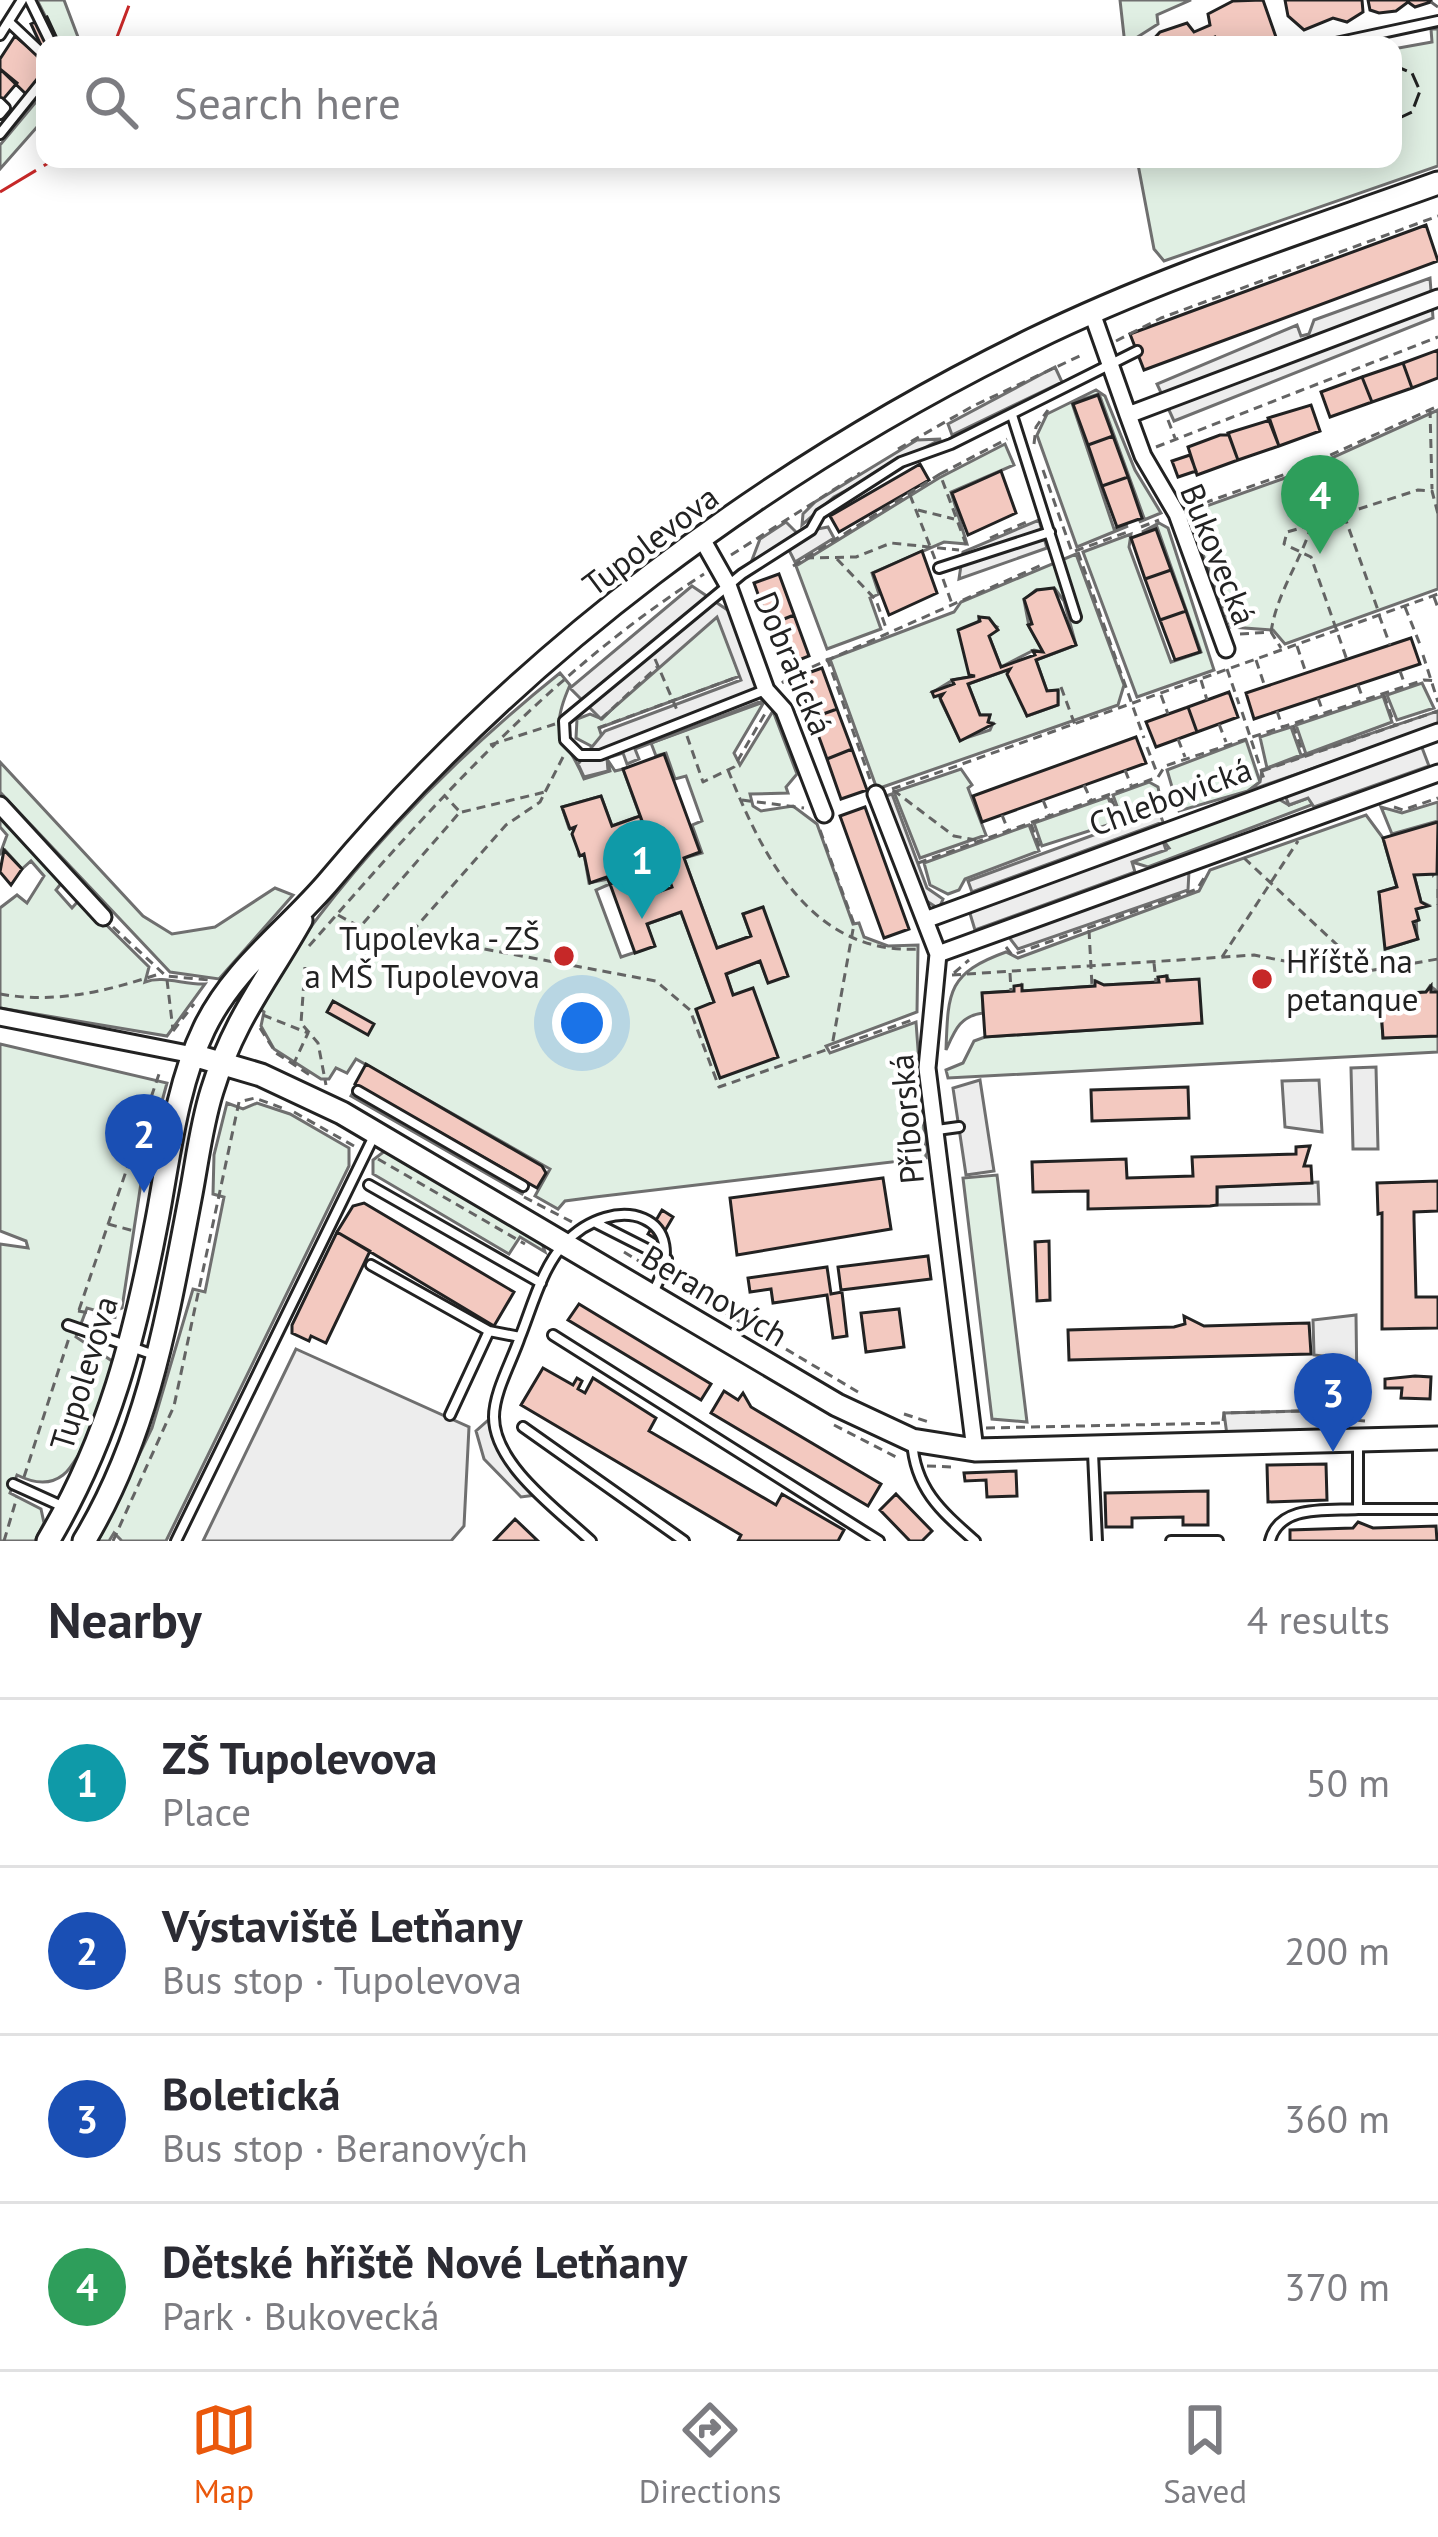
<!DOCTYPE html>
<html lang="en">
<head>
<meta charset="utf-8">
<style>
  body { margin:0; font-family:"PT Sans",sans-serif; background:#f7f7f7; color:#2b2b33 }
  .you { position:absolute; left:582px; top:1023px; width:42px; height:42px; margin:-30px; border:9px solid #fff; border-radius:50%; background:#1a73e8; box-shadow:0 0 0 18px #1a73e833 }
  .badge { display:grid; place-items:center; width:78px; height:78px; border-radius:50%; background:#ea580c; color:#fff; font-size:39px; font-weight:700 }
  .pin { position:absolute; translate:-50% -99px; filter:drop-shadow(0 3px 6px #0008) }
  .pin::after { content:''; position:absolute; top:63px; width:42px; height:36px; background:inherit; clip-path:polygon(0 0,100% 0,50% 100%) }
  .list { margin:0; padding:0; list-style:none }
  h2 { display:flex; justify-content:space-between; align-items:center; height:156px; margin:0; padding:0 48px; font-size:51px }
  h2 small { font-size:39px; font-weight:400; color:#7c7c81 }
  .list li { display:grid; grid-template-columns:78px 1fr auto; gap:36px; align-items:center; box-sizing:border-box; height:168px; padding:0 48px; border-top:3px solid #e1e1e2 }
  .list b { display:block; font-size:45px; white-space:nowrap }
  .list p { margin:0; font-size:39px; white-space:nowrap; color:#7c7c81 }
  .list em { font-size:39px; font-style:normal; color:#7c7c81 }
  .icon { flex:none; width:66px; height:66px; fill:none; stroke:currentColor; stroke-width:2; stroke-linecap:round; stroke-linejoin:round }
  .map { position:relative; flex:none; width:1438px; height:1541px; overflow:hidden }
  .search { position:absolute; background:#fff; box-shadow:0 6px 30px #0003; left:36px; right:36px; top:36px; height:132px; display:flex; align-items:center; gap:30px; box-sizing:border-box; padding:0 42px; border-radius:24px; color:#7c7c81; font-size:45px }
  .sheet { height:828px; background:#fff }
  nav { display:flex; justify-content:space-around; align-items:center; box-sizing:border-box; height:168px; border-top:3px solid #e1e1e2; background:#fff; font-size:33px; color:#7c7c81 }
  nav a { display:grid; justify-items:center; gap:6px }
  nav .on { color:#ea580c }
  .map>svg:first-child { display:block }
  .green { fill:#e0efe3; stroke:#6f6f6f; stroke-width:3; fill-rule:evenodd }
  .parking { fill:#ededed; stroke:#6f6f6f; stroke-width:3 }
  .building { fill:#f3c9c0; stroke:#222; stroke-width:3 }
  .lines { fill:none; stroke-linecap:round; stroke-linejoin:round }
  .lane-casing { stroke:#222; stroke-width:14 }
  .street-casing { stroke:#222; stroke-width:21 }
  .secondary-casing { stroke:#222; stroke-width:27 }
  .path { stroke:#646464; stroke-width:3; stroke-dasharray:9 6; stroke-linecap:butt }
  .lane { stroke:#fff; stroke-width:8 }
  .street { stroke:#fff; stroke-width:15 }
  .secondary { stroke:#fff; stroke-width:21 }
  .fence { stroke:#222; stroke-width:3; stroke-dasharray:15 6; stroke-linecap:butt }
  .power { stroke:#c62828; stroke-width:3; stroke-dasharray:42 9 6 9; stroke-linecap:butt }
  .poi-dot { fill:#c62828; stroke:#fff; stroke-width:4.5 }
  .labels { text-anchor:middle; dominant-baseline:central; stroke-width:9; stroke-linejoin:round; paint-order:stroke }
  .street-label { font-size:33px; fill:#222; stroke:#fff }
  .poi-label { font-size:33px; fill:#222; stroke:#fff; text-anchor:end }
</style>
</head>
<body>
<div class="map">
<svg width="1438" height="1541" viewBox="0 0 1438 1541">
  <rect width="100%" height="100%" fill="#fff"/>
  <!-- green -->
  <path class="green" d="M37,0H64L81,45H60Z
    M1120,0H1191L1157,15L1158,24L1125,45Z
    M1431,29H1438V166L1164,261L1154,249L1137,159H1393V49L1432,42Z
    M45,91V118L0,169V145Z
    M1096,390L1105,396L1135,470L1161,513L1139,522L1144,518L1099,394L1072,403L1114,529L1128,526L1077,547L1037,435L1047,414Z
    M1438,410V589L1285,644L1273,630L1231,627L1187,513L1296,474Z
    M1005,444L1014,465L951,492L967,544L944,542L872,573L879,594L870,598L881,629L827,649L796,566L939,478Z
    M1159,523L1168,528L1214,670L1137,697L1083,552L1131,534L1129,547L1171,662L1201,652L1157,527L1142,532Z
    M1076,554L1124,685L1118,705L877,789L830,659L954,612L961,602ZM1055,589L1064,601L1076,645L1036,660L1047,691H1058V705L1027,716L1010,669L968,684L980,715H990L988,722L993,723L990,730L960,740L941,701L943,694L933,692L953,680L975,676L979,617L997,627L989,636L1001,667L1034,650L1043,652L1029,626L1024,600L1036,590Z
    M718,616L740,676L599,728L602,737L593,747L576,738L577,719L590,714L602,719L663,659Z
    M560,673L570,685C546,739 567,736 584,779L610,771L607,759L615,771L623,769L640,816L612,826L601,796L562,807L569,828L575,827L579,855L584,854L589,883L608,879L610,884L596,890L621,957L654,946L647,924L681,912L714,1002L696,1010L720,1077L733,995L726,974L760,961L768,982L763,908L743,914L751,936L717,948L684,858L702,853L692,825L702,821L686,776L675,779L666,753L656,756L651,743L764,702L734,753L740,765L773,711L797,774L786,787L788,793L750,794L753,806L761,811L793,806L817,824L853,924L859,923L864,937L888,946L918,945L917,1012L826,1046L830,1053L916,1022L926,1158L595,1197L565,1201L558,1209L535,1196L550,1169L356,1059L347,1073L336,1068L329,1079H321L274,1049L261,1026L264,1012L257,1007C332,882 446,764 560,673Z
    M1422,683L1434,708L1397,720L1387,695Z
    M1383,696L1392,722L1306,754L1296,725Z
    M1291,727L1301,755L1267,768L1260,737Z
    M1246,740L1260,782L1248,791L1179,811L1167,770Z
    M0,762L143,916L172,934L215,927L275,888L293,895L219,979L170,972L0,792Z
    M961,769L972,785L968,788L986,835L920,858L894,792Z
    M1149,782L1158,787L1161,803L1122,820L1113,795Z
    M1108,797L1117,822L1042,846L1034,823Z
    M1275,797L1289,805L1308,798L1314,804L1148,867L1132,862L1169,848L1163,840Z
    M1438,802V821L1392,834L1381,807L1402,813Z
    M0,812L63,881L56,890L72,908L80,899L149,967L145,982C163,975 184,985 205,984L167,1036L0,1008V908L17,895L27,903L44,876L31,861L22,869L5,850L0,854L7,835L0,827Z
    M1366,815L1383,838L1397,887L1379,892L1386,949L1417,939L1416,909L1428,905L1421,902L1414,875L1431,870L1433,875L1438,868V992L1430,986L1426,992L1380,995L1383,1038L1438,1036V1052L948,1078L946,1070L963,1063L974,1041L985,1037L1201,1023L1166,976L1159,982L1104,985L1096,981L1095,986L1022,991L1021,985L1014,991L983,993V1013C960,1016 955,1030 946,1050C948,991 948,973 1006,952L1018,958L1199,891L1210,870Z
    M1029,825L1039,851L965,879L959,890L948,894L930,885L924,863Z
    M0,1044L167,1083L143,1170L122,1308L108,1314L87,1308L76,1337L112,1361C117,1382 80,1462 63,1475C49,1486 31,1482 17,1475L10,1493L41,1509L44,1523L35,1541H0V1244L28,1248L26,1241L0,1231Z
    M227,1103L243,1109L257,1103L290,1114L349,1148V1166L166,1541H122L114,1533L109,1541H98L152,1428L193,1289L205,1292L224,1197L213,1194L214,1155Z
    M386,1150L540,1237L545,1252L520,1237L509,1254L373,1174V1160Z
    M997,1175L1027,1422L992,1419L963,1178Z"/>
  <!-- parking -->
  <path class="parking" d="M1430,278L1433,318L1174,421L1157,384L1297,325L1301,336L1309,334L1314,320Z
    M1055,367L1062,382L952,435L948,424Z
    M941,439L834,497L802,525L803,514L815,502L917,440Z
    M1039,520L1047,548L959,579L963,552Z
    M786,522L797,533L828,527L834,538L795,562L789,550L752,560L760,539Z
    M692,586L729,611L762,701L635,749L639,759L627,764L623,753L607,758L608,771L584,777L578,764L605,731L741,680L717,617L601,719L570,688Z
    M1438,711V725L1248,791L1260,782L1262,770Z
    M1421,745L1429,766L1314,807L1308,798L1289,805L1284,793Z
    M892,794L927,888L943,899L939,909L919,896L880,798Z
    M1159,811L1163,822L972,892L968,881Z
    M1162,838L1166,850L1132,862L1135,872L975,930L968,907Z
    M1189,871L1188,890L1018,949L1008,936Z
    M367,1067L537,1166L522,1194L351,1096Z
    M1376,1067L1378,1149H1353L1351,1068Z
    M980,1080L994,1171L966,1175L953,1088Z
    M1319,1080L1322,1132L1285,1127L1282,1081Z
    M1318,1182L1319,1204L1217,1205V1187Z
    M1356,1315L1357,1391L1329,1389L1332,1357L1314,1355L1313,1320Z
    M296,1349L469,1427L464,1526L451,1541H203Z
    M1341,1410L1348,1431L1227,1435L1224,1413Z
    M494,1415L496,1434L536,1495L521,1497L484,1459L476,1431Z"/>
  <!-- building -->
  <path class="building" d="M1263,0L1277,40L1268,45H1221L1215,37L1199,45H1148L1160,32L1187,23L1194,32L1210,25L1208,14L1233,1Z
    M1285,0H1362L1363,12L1347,22L1333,18L1304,30L1288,16Z
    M1368,0H1431V2L1415,7L1408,2L1396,11L1379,13L1370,10Z
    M47,17L60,45H45L44,52L31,24Z
    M15,36L45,61V71L26,94L0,69V59Z
    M0,69L17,83L0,103Z
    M1426,225L1438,261L1144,370L1130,334Z
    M1438,350V378L1412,388L1403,363Z
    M1403,363L1412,388L1372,402L1362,377Z
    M1362,377L1372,402L1330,417L1321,392Z
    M1098,395L1113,436L1088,445L1073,404Z
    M1311,405L1320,431L1279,446L1268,418Z
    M1270,420L1279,446L1238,460L1228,433Z
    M1220,435H1229L1238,460L1197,475L1188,447Z
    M1113,436L1128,477L1102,486L1088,445Z
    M1190,455L1196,471L1178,477L1172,461Z
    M920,464L929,480L839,532L830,516Z
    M1001,471L1016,513L968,535L952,493Z
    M1128,477L1142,518L1117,527L1102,486Z
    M1156,529L1171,570L1145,579L1131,538Z
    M922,551L937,593L889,615L873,573Z
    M1171,570L1186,611L1160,620L1145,579Z
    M779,574L794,615L769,625L754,583Z
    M1054,588L1076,645L1036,660L1047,691L1058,690V705L1027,716L1007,674L1010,669L968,684L980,715H990L988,722L993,724L960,741L940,698L943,694L934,697L932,692L954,684L952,680L975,676L969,675L958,630L980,621L979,617L989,618L998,630L989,636L1001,667L1035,655L1033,651L1043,652L1028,625L1032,624L1024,599L1037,590Z
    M1186,611L1200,652L1175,660L1160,620Z
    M794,615L809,656L784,666L769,625Z
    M1411,638L1420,664L1254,719L1246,693Z
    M822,668L837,709L812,718L797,677Z
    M1229,692L1238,717L1197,732L1188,707Z
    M1188,707L1197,732L1156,747L1146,722Z
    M837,709L852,749L827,759L812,718Z
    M1136,737L1146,763L982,822L973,796Z
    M852,749L867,790L841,799L827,759Z
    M664,754L700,852L684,858L717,948L751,936L743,914L763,907L788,976L768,983L760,961L726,974L733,995L753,988L778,1057L720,1078L696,1009L714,1002L681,912L647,924L655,946L635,953L610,884L630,877L638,899L672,887L664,865L659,867L623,769Z
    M601,796L612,826L640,816L648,838L620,849L630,877L610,884L607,877L590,883L584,854L580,856L572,834L575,827L570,829L562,807Z
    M865,807L909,929L884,938L840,816Z
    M1438,822L1437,874L1414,875L1421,902L1428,906L1416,909L1419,920L1413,922L1418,939L1385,949L1379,892L1397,887L1383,838Z
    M4,850L22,869L11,885L0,872Z
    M1167,976V981L1199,979L1202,1023L985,1037L982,993L1014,991V986L1022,985V991L1095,986V981L1104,985L1159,982L1158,977Z
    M1431,986V992H1438V1036L1383,1038L1380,995L1426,992Z
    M333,1001L374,1024L368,1035L327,1012Z
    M366,1064L542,1166L546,1173L537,1188L355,1084Z
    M1188,1087L1189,1118L1092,1121L1091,1090Z
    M1310,1146L1304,1166H1311L1312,1183L1217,1187V1205L1210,1206L1088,1209V1191L1033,1192L1032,1162L1126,1159L1127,1178L1193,1176L1192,1157L1296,1154V1147Z
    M883,1178L891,1229L737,1255L730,1198Z
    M1438,1181V1211L1414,1212V1219L1416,1297H1438V1328L1382,1329V1213L1378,1214L1377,1183Z
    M364,1203L514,1292L494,1326L337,1232L353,1206Z
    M662,1210L673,1217L659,1241L648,1234Z
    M337,1232L370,1251L326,1343L311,1336L309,1341L292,1333V1325Z
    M1049,1241L1050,1300L1037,1301L1035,1242Z
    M928,1256L931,1279L841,1290L838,1267Z
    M827,1267L831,1294L842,1292L847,1336L833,1338L827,1295L773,1303L771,1289L750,1292L748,1278Z
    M579,1304L711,1384L701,1400L568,1320Z
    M899,1309L904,1347L866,1352L861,1313Z
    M1184,1316L1204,1326L1309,1323L1311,1354L1069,1360L1068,1330L1174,1327L1185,1324Z
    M543,1368L573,1385L577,1378L582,1381L578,1389L585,1393L593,1378L656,1418L649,1431L776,1505L782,1494L844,1530L838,1541H738L741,1535L521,1405Z
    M1415,1376L1431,1377L1430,1399L1401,1398L1402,1388H1385V1379Z
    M724,1391L738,1400L743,1393L751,1407L881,1484L868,1506L711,1413Z
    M1326,1464L1327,1500L1268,1502L1267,1465Z
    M1016,1471L1017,1496L987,1497L986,1480L965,1481L964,1473Z
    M1208,1491V1525H1183V1517L1132,1518V1527H1106L1105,1493Z
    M896,1494L932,1531L922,1541H910L880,1510Z
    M515,1519L538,1541H494Z
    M1358,1522L1373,1528L1436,1526L1437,1541H1290V1530L1353,1528Z"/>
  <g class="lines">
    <defs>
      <path id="lane" d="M30,0L52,45
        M10,23L45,56
        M0,35L22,0
        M1326,45L1438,21
        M0,103L5,108L0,114
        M0,134L45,78
        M1012,415L1076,617
        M939,568L1050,532
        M765,690L600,755H580L565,740L564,721L742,574L811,530L820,514L901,462L951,444L1137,351
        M358,1091L523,1186
        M937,1130L959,1127
        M369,1185L541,1283
        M596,1223L667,1259
        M371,1265L489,1331L520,1337C532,1307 542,1268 564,1244C614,1190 697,1214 652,1294
        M68,1325L157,1356
        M553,1335L879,1541
        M520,1337C512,1361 494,1392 494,1417C494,1465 559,1511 591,1541
        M450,1415L489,1331
        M523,1427L684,1541
        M912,1441C915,1489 941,1511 975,1541
        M1093,1453L1097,1541
        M13,1484L66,1508
        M1358,1509H1438
        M176,1541L373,1138
        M1171,1541H1218
        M1270,1541C1279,1504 1328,1511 1358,1509V1445"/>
      <path id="street" d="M1092,313L1128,415L1438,298
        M1128,415L1143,456L1177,514L1226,649
        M702,539L728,585L766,690L784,710L824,814
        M876,794L938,954L927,1068L975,1450
        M0,805L103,917
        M925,920L1438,732
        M938,954L1438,773
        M0,1017L193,1055"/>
      <path id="secondary" d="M193,1055L261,1075L342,1113L837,1405L912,1440L975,1450L1438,1438
        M48,1541C109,1438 135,1336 157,1220C169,1157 176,1087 204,1029C233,968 288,930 330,880C519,654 768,469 1032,340C1163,276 1302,232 1438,183
        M84,1541C148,1435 167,1319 190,1199C197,1163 201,1126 212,1091C234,1019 266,982 301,920"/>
    </defs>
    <!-- lane casing -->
    <use href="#lane" class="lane-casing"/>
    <!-- street casing -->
    <use href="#street" class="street-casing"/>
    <!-- secondary casing -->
    <use href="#secondary" class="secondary-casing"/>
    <!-- path -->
    <path class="path" d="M1431,2L1438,7
      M1116,341L1161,318L1438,216
      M1430,409L1432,489
      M1168,420L1175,438
      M1034,444L1036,427L1048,410
      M1156,447L1438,337
      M898,449L973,406L1084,354
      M1043,470L1072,552
      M940,474L1007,439
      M910,495L935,559
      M1190,508L1300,469L1438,406
      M918,510L954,519
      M1344,515L1379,613
      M1311,525L1287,532L1284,544L1311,557L1347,660
      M1141,527L1159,520
      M990,538L1031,520
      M1075,551L1130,531
      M1078,552L1144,738
      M731,555L860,473
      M805,558L856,557L891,543L959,550
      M837,559L876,600L886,628
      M793,566L940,474L967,547
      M943,579L952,604
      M1434,597L1438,608
      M1405,607L1421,647
      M1379,615L1390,645
      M1271,632C1277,592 1300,563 1312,524L1418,490L1432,491L1438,514
      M1240,634L1271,632L1281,648
      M1297,646L1306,673
      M1423,655L1438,702
      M827,658L870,779
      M655,659L677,710
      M1256,660L1265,687
      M812,667L1044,564
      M1227,669L1239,704
      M1400,671L1405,685
      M1201,680L1207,700
      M782,683L794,673
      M1358,685L1363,699
      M1061,687L1075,725
      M1161,695L1168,714
      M1384,695L1395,726
      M1318,698L1323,712
      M1277,711L1282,726
      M1242,712L1264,779
      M601,719L657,667
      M1219,724L1226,742
      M1293,725L1304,756
      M598,728L740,676
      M687,736L703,782L734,767L766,712
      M1178,739L1185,757
      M490,745L555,724
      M1147,747L1157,773
      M563,757L540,802L506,825L409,935L656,981L690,1010L719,1087L915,1019
      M728,770C763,857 811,956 921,949
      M1125,770L1131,785
      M1262,771L1438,711
      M1084,785L1091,800
      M892,789L1438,594
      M893,790L954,836L976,840
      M1111,798L1121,824
      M742,800L804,808
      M1043,800L1049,815
      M1394,807L1403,810L1438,798
      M462,812L545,792
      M1002,815L1008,830
      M1031,824L1041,851
      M820,830L854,924L832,1046
      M1244,858L1364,970
      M918,863L1158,777L1165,766L1424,680L1438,681
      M1438,889V905
      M338,915L360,927L460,812L444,795
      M113,927L166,976L209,980
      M1089,930L1092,986
      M309,946C432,806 549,673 704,574
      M1006,947L1012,955L1197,889L1206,875
      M1222,957L1298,841
      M1154,963L1156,982
      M305,967L301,1023L318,1043L326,1085
      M954,973L969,960
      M1010,973L1011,991
      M952,975L1254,955L1350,974L1438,959
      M167,980L173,1030
      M0,994C57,1004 108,991 162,973
      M263,1015L308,1033L294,1063
      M260,1028L276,1053L313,1077
      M173,1031L194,1004
      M294,1112L354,1146
      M378,1159L525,1244
      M524,1197L574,1223
      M108,1224L134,1231
      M624,1252L652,1269
      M670,1280L858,1392
      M79,1310L160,1071
      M78,1311L119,1318
      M904,1414L929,1422
      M1223,1421L1224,1413L1341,1410L1342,1419L1365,1421
      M834,1425L900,1459
      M986,1428L1223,1423
      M927,1466L953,1467
      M24,1477L69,1338
      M4,1541L17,1497
      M113,1541L174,1406L239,1102L255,1098L285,1109"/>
    <!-- lane -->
    <use href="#lane" class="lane"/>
    <!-- street -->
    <use href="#street" class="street"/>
    <!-- secondary -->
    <use href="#secondary" class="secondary"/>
    <!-- fence -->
    <path class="fence" d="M1393,65L1412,73L1420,91L1412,112L1393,121"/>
    <!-- power -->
    <path class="power" d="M114,45L131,0
      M0,192L55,159"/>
  </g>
  <!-- markers -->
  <g class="poi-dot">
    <circle cx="564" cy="956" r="12"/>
    <circle cx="1262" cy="979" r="12"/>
  </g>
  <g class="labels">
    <!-- street labels -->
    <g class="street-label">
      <text transform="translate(650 540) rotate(-37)">Tupolevova</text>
      <text transform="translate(1219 554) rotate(68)">Bukovecká</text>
      <text transform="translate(794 663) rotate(67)">Dobratická</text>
      <text transform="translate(1170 796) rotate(-20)">Chlebovická</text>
      <text transform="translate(906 1119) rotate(-95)">Příborská</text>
      <text transform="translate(715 1295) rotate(31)">Beranových</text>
      <text transform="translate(83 1373) rotate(-73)">Tupolevova</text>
    </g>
    <!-- poi labels -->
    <g class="poi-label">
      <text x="540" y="937">Tupolevka - ZŠ<tspan x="540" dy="38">a MŠ Tupolevova</tspan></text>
      <text x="1286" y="960" text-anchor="start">Hříště na<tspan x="1286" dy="38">petanque</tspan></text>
    </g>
  </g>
</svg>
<div class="you"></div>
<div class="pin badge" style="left:642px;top:919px;background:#0f9aa8">1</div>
<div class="pin badge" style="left:144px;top:1193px;background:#1a4fb4">2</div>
<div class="pin badge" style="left:1333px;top:1452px;background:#1a4fb4">3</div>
<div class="pin badge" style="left:1320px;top:554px;background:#2e9e5b">4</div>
<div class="search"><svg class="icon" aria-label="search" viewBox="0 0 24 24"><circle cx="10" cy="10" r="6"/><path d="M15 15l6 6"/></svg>Search here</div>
</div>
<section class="sheet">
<h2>Nearby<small>4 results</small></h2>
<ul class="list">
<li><span class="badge" style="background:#0f9aa8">1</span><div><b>ZŠ Tupolevova</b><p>Place</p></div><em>50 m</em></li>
<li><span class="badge" style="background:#1a4fb4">2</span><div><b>Výstaviště Letňany</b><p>Bus stop · Tupolevova</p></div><em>200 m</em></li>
<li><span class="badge" style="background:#1a4fb4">3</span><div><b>Boletická</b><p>Bus stop · Beranových</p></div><em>360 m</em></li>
<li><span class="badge" style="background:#2e9e5b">4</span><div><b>Dětské hřiště Nové Letňany</b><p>Park · Bukovecká</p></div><em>370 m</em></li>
</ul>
</section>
<nav>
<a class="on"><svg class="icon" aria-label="map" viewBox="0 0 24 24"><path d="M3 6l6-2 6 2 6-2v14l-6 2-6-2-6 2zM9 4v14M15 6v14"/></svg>Map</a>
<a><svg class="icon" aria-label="directions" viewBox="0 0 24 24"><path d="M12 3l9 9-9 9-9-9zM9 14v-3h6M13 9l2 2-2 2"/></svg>Directions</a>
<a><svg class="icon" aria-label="saved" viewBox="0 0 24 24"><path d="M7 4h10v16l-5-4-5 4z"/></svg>Saved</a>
</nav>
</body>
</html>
